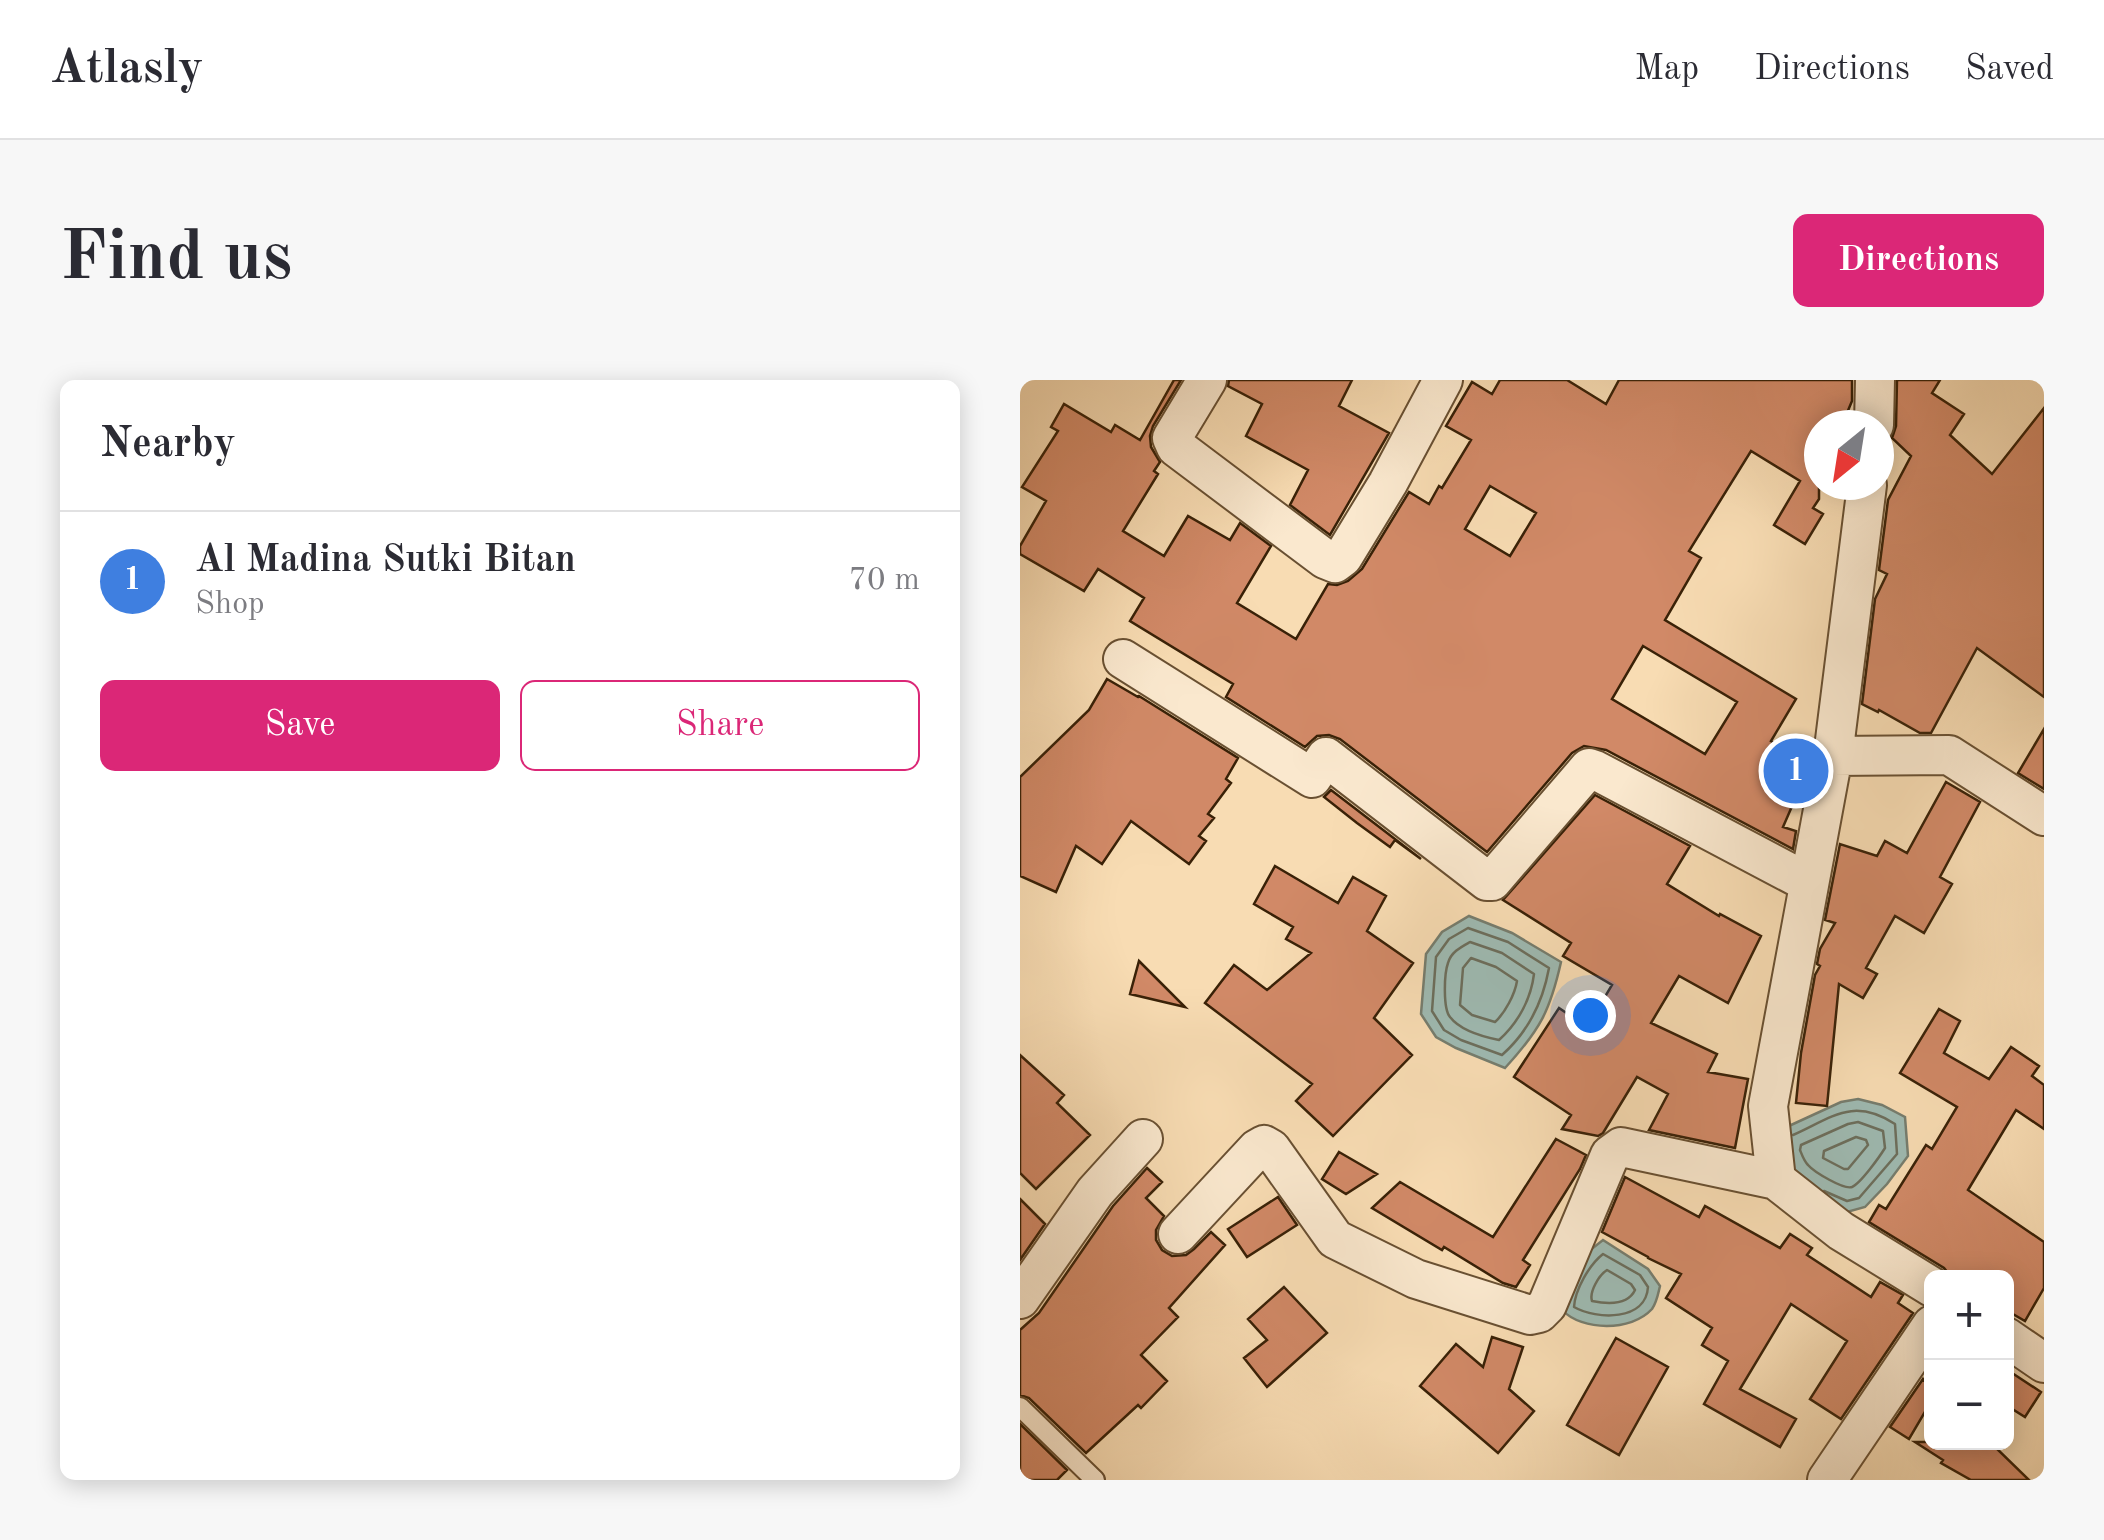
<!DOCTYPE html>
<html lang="en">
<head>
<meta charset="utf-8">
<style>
  body { margin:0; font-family:"Old Standard TT",serif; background:#f7f7f7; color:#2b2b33 }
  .controls { position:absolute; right:30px; bottom:30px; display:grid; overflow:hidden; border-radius:15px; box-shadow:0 5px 25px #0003 }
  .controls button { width:90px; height:90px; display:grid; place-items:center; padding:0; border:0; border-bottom:2px solid #e1e1e2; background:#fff; color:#2b2b33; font:50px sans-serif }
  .compass { position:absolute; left:784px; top:30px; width:90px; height:90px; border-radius:50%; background:#fff; box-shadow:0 5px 25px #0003; rotate:210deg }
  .you { position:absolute; left:570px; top:635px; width:35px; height:35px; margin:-25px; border:8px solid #fff; border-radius:50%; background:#1a73e8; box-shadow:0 0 0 15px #1a73e833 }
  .badge { display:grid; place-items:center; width:65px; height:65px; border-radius:50%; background:#db2777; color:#fff; font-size:32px; font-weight:700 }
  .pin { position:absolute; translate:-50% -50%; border:5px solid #fff; box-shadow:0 2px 10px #0006 }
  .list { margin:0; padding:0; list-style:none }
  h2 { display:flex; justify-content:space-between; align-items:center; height:130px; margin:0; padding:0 40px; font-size:42px }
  h2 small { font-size:32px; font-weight:400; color:#7c7c81 }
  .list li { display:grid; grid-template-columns:65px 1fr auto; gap:30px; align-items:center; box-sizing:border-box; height:140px; padding:0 40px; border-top:2px solid #e1e1e2 }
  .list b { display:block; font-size:38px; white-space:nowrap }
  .list p { margin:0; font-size:32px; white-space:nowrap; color:#7c7c81 }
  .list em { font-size:32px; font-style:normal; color:#7c7c81 }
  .actions { display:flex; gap:20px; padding:30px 40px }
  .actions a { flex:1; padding:22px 0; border:2px solid #db2777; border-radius:15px; text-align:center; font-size:35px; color:#db2777 }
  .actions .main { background:#db2777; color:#fff }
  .map { position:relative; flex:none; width:1024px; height:1100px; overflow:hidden; border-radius:15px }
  header { display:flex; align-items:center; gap:60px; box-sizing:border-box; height:140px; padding:0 50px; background:#fff; border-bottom:2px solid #e1e1e2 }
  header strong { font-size:48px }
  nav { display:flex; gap:55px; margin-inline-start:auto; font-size:35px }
  .intro { display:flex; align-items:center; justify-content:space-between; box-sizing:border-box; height:240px; padding:0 60px }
  h1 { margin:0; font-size:70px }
  .button { padding:25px 45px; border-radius:15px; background:#db2777; color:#fff; font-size:35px; font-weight:700 }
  main { display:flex; gap:60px; padding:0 60px }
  aside { flex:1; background:#fff; border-radius:15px; box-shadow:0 5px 25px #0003 }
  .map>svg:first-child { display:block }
  .water { fill:#9ebab2; stroke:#767d6e; stroke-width:2.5 }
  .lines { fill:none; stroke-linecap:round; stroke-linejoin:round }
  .shore { stroke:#6c6e5c; stroke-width:2.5 }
  .building { fill:#d18967; stroke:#392107; stroke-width:2.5; fill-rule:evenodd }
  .lane-casing { stroke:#695032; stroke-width:22 }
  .street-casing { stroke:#695032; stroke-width:42 }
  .lane { stroke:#fae8ce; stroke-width:18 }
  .street { stroke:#fae8ce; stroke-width:38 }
</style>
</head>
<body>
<header>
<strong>Atlasly</strong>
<nav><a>Map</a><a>Directions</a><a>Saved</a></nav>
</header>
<div class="intro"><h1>Find us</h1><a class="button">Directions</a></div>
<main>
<aside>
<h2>Nearby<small></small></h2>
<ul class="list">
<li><span class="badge" style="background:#3f7fe0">1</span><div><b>Al Madina Sutki Bitan</b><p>Shop</p></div><em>70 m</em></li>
</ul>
<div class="actions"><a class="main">Save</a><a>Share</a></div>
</aside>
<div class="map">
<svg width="1024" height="1100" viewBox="0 0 1024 1100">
  <rect width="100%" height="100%" fill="#f8dcb3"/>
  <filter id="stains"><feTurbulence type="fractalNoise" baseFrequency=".002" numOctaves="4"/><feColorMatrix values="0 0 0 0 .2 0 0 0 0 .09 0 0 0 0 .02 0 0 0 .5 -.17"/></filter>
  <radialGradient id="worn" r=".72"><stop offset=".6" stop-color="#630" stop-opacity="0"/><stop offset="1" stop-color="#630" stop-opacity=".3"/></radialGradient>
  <!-- water -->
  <path class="water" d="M449,536L492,553L541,582C530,631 520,650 485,688L436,668L416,657L401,634L406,574L422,552Z
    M838,719L862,725L885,737L888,776L867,804L845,827L827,832L787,814L767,797L758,751L821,722Z
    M583,860L628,889L640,906C638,914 637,922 632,929C611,952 562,951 542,930L569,871Z"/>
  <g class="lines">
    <!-- shore -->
    <path class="shore" d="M448,548L488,562L529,588C523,621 508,652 482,675L441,660L424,650L412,631L416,577L429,559Z
      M450,562L482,573L514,594C511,619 498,643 479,660C464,657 440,650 430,637C423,629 424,594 428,583C431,572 441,567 450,562Z
      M451,578L476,587L497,601C495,614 485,633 475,642L452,635L440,625L443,588Z
      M838,742L863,751L865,768C860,776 841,803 832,807C824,810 794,792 788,785C784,781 782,775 780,770L781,765L828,744Z
      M773,755C813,737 833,717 875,744L877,774L839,818L827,821L804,811
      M836,757L846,760L848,765L828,789H824L803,778L804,771Z
      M583,874L620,895L628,907C626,941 577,940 554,927C555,910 569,885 583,874Z
      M587,890L611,904L615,910C608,925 587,924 572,921C569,912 579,895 587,890Z"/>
  </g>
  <!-- building -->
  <path class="building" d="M154,0H161L133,46L130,56L131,67L140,82L134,91L138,94L103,151L144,176L168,136L210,160L220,143L251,166L217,223L276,259L308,204L317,205L328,201L342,189L389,112L409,124L419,106L422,108L451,60L426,46L452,2L472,14L480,0H547L586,24L599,0H832V21L822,45H799V119L793,128L803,134L785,164L754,145L780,101L731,71L669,171L681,178L645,240L776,319L751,361L784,380L761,419L773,424L763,447L776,451L773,469L586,370L564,366L552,373L467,472L320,359L309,355L297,356L285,367L206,317L213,304L110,241L124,218L78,189L64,211L0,174V166L26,121L2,107L38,51L31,47L44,24L91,52L95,45L120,60ZM470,106L516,133L490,176L445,149ZM623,266L717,322L685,374L592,319Z
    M209,0H332L319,26L369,53L310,155L270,125L288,90L226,56L242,24L208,6Z
    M877,0H920L912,13L944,34L930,55L972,94L1024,28V317L957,268L911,353H900L859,330L858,332L842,324L855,219L867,194L859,190L868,120L891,76L872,58L876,46Z
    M87,299L118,317L119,316L218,378L206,399L211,403L188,434L194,438L179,456L186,461L169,484L111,441L82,484L56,466L36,512L0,496V397L69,330Z
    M1024,349V409L998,393Z
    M926,402L960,422L920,497L932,504L904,553L875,536L846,588L857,594L843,618L819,604L807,726L776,723L781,673L795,595L800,586L797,584L800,569L815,543L805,540L820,464L857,476L865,461L887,473Z
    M311,410L401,479L375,460L370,467L337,443L304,417Z
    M575,415L670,466L647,504L699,536L700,534L741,556L708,623L659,596L631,643L697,674L688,692L728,699L715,768L629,750L648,714L617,697L583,753L578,756L542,749L551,735L494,697L539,628L567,647L592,605L543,576L551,563L483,520Z
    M255,486L318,523L333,497L366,516L347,551L393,583L354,638L392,675L313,756L276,721L292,704L185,623L214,585L247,610L291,573L266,559L273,547L234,524Z
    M119,581L165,627L110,614Z
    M919,629L940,641L924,673L969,699L991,667L1019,686L1012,696L1024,705V749L996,730L948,810L1024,862V908L1005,941L986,930V898H932L924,888L849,842L859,825L866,829L906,765L912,769L937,727L880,693Z
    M0,675L44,715L37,723L70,755L16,809L0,793Z
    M536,759L566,775L560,789L503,880L510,885L496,907L483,903L424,867L422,870L352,828L380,802L473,857Z
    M319,772L357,794L326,814L302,799Z
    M127,788L142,802L126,818L144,836L136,850V860L142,870L152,876L166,875L174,869L191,852L205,865L149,928L158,937L121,975L147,1001L121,1028L118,1025L66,1073L9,1018L0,1015V950L19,933L93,826Z
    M605,797L679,837L685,826L760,868L770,854L792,868L787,875L851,917L860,902L883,915L878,923L893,933L821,1039L790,1019L827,961L771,924L720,1009L776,1039L760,1067L684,1024L708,981L682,965L692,948L646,918L661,894L628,878V877L582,852Z
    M258,817L277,845L227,877L208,849Z
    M0,819L25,844L0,880Z
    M264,907L307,953L247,1007L224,978L247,960L228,939Z
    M472,957L503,967L489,1009L514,1031L478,1073L400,1006L436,964L463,987Z
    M596,958L648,987L599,1075L547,1045Z
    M986,989L1021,1012L1005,1037L986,1025Z
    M903,999L912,1008V1020L889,1059L870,1047Z
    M0,1044L47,1090L37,1100H0Z
    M895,1062H970L1009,1100H951L921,1083L923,1080Z"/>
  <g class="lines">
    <defs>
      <path id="lane" d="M0,1027L75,1100"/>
      <path id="street" d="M187,0L152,58L156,67L305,179L315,183L323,177L368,103L423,0
        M854,45L855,0
        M847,105L813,376L748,726L756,800L821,851L912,907
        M103,279L292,398L306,377L467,501H472L569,388L575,390L789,503
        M813,376L929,375L1024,436
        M158,854L237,769L244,765L251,769L315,859L396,899L510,935L519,933L527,925L590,775L601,767L756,800
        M0,919L75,812L123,759
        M986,957L1024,983
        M807,1100L912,945"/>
    </defs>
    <!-- lane casing -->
    <use href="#lane" class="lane-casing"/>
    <!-- street casing -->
    <use href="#street" class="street-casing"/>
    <!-- lane -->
    <use href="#lane" class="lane"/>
    <!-- street -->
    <use href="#street" class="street"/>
  </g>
  <rect width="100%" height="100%" filter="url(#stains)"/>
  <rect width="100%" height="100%" fill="url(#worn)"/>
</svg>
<div class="controls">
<button>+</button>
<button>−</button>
</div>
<svg class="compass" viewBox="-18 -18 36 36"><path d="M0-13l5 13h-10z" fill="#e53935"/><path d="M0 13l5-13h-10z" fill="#7c7c81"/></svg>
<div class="you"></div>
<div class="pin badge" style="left:776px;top:391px;background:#3f7fe0">1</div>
</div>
</main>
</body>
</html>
